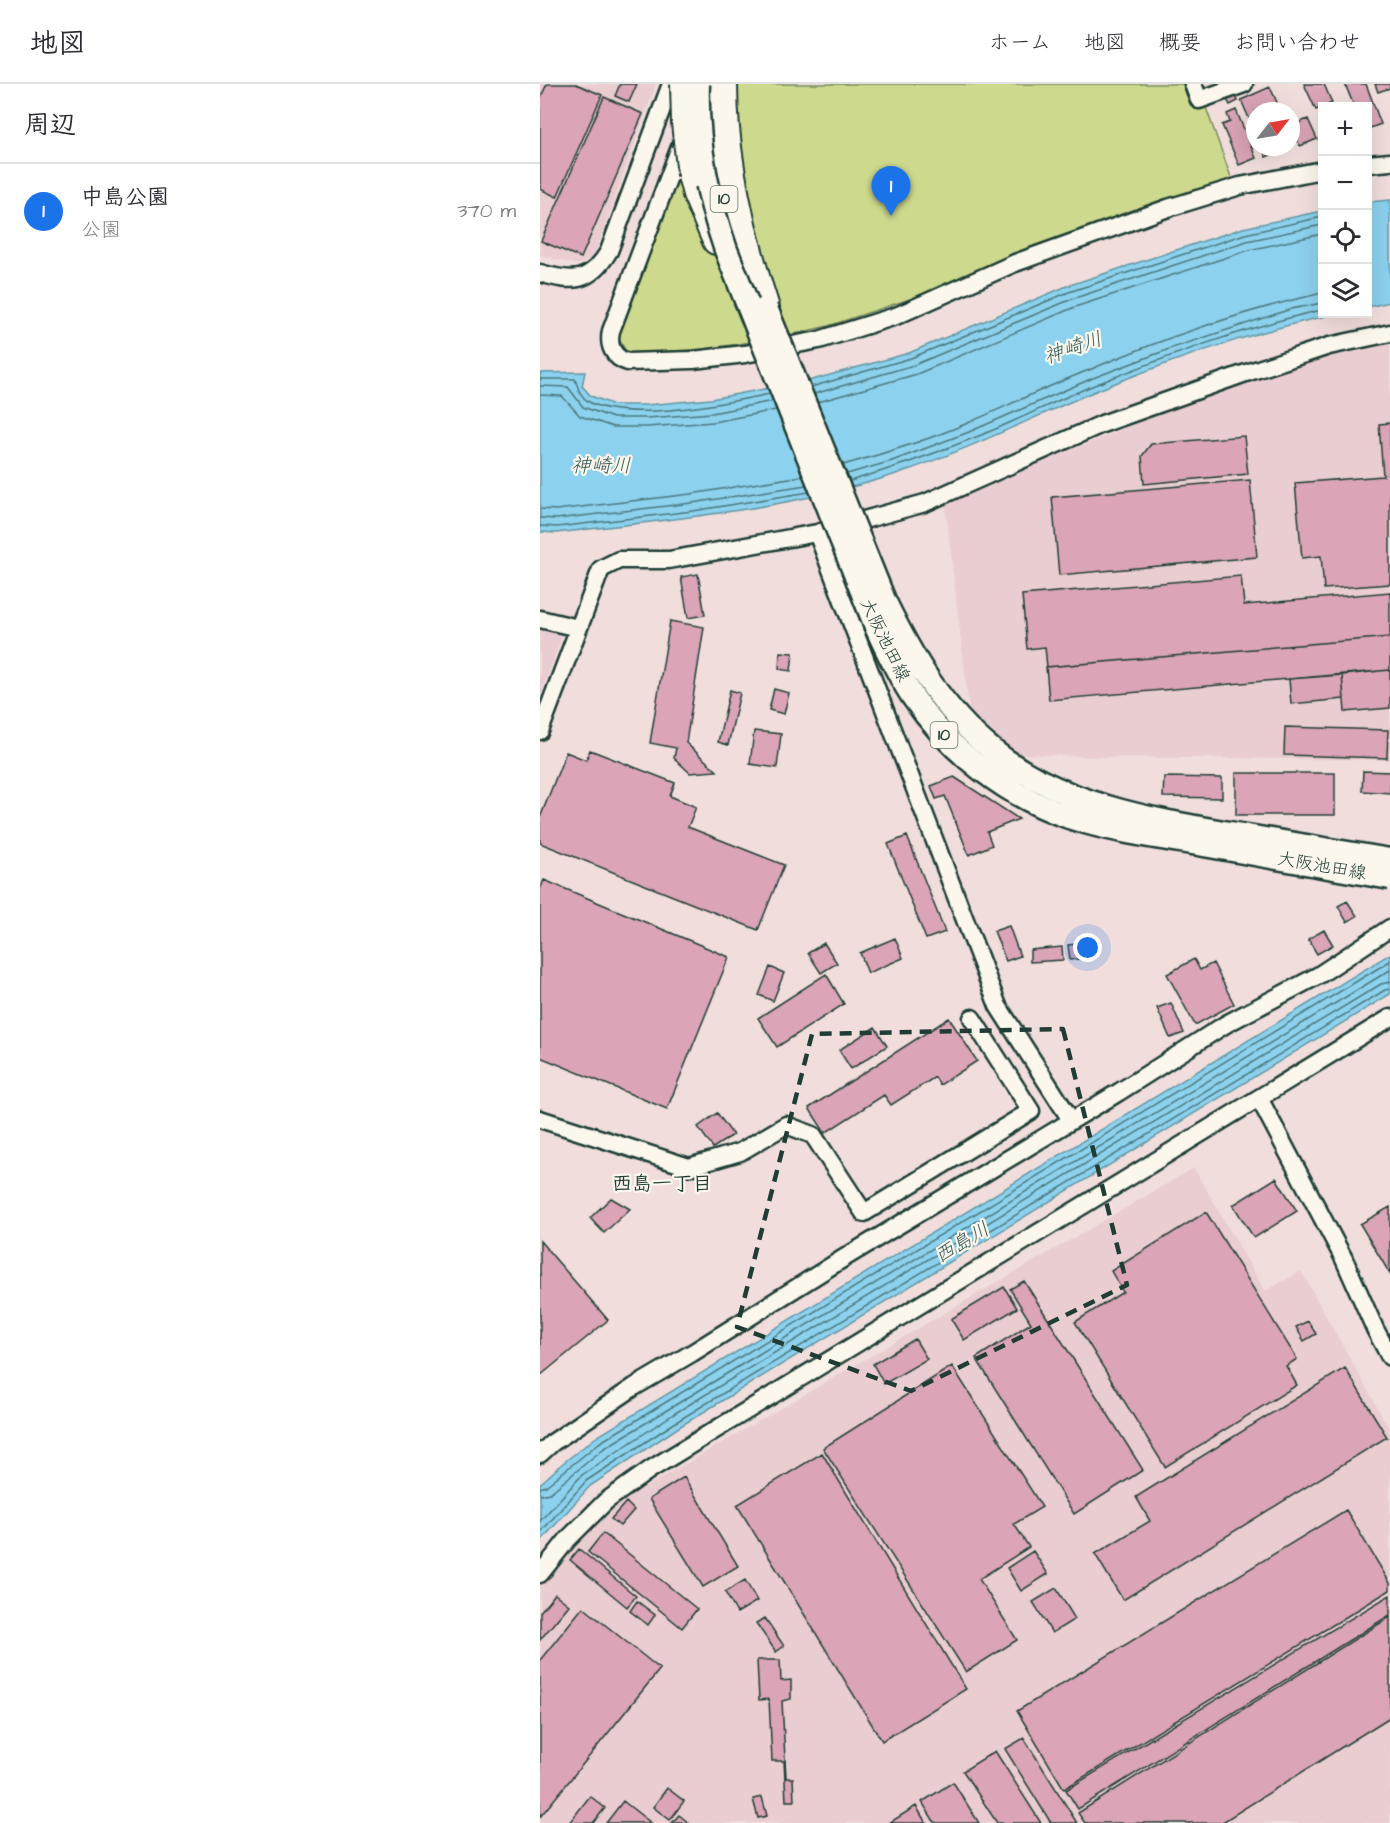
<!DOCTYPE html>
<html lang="ja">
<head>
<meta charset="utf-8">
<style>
  body { margin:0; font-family:"Architects Daughter","Klee One",sans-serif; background:#f2f2f3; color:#2b2b33 }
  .controls { position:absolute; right:18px; top:18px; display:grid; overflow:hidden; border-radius:0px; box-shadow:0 6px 24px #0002 }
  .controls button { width:54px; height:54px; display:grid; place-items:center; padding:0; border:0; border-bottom:2px solid #e1e1e2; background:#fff; color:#2b2b33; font:30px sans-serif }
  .compass { position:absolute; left:706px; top:18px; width:54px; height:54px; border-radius:50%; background:#fff; box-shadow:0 6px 24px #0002; rotate:59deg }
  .you { position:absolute; left:548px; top:864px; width:21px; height:21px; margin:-15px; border:4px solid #fff; border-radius:50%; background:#1a73e8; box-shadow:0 0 0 9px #1a73e833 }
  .badge { display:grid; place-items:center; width:39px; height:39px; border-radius:50%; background:#1a73e8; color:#fff; font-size:20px; font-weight:700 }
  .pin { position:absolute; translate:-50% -50px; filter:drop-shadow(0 2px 3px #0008) }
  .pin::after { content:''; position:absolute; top:32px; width:21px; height:18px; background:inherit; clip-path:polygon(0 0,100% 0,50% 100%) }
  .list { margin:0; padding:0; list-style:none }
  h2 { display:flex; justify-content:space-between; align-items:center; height:78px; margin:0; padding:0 24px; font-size:26px }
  h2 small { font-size:20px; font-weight:400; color:#7c7c81 }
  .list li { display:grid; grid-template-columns:39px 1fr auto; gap:18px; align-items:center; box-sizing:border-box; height:96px; padding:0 24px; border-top:2px solid #e1e1e2 }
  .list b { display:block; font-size:22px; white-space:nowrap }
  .list p { margin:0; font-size:20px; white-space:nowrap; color:#7c7c81 }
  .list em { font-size:20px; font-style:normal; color:#7c7c81 }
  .icon { flex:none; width:33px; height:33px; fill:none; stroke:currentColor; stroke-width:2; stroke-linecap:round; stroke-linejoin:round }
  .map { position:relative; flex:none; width:850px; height:1739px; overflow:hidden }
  header { display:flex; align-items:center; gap:36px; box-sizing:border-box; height:84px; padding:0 30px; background:#fff; border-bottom:2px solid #e1e1e2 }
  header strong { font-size:28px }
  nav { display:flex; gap:33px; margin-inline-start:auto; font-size:21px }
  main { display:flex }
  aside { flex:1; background:#fff }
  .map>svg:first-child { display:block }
  .built { fill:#eacdd1 }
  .green { fill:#cdd98d; stroke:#768b60; stroke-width:1.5 }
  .water { fill:#8cd1ee; stroke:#6096a4; stroke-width:1.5 }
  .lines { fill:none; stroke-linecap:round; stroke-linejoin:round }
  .shore { stroke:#4b787e; stroke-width:1.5 }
  .building { fill:#dba4b7; stroke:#1f3d34; stroke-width:1.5 }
  .minor-casing { stroke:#1f3d34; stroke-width:21 }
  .major-casing { stroke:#1f3d34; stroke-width:27 }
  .highway-casing { stroke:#1f3d34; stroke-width:30 }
  .minor { stroke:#fbf7ec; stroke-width:16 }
  .major { stroke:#fbf7ec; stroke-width:22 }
  .highway { stroke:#fbf7ec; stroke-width:26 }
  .major-bridge-casing { stroke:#1f3d34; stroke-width:27; stroke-linecap:butt }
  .highway-bridge-casing { stroke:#1f3d34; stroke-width:30; stroke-linecap:butt }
  .major-bridge { stroke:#fbf7ec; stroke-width:22 }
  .highway-bridge { stroke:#fbf7ec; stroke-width:26 }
  .marked { fill:none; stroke:#1f3d34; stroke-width:4.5; stroke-dasharray:12 8; stroke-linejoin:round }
  .labels { text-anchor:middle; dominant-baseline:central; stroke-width:4.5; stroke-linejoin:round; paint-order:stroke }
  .shield { fill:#fbf7ec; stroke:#61756b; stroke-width:1.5 }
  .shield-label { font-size:16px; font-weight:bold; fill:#1f3d34 }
  .street-label { font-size:18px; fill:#1f3d34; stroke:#fbf7ec }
  .water-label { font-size:20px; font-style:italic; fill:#355b59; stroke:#fbf7ec }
  .neighbourhood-label { font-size:20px; font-weight:bold; fill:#1f3d34; stroke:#fbf7ec }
</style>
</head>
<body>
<header>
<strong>地図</strong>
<nav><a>ホーム</a><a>地図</a><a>概要</a><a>お問い合わせ</a></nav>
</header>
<main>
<aside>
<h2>周辺<small></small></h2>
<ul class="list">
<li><span class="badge">1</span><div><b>中島公園</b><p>公園</p></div><em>370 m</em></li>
</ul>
</aside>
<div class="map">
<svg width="850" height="1739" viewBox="0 0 850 1739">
  <rect width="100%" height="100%" fill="#f1dedc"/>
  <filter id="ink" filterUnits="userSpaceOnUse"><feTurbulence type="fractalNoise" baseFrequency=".0167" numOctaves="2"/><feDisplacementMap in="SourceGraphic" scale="12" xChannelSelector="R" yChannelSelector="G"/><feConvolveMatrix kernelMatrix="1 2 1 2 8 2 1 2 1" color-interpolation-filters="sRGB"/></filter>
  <g filter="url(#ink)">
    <!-- built -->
    <path class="built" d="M0,0H116L54,173L37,181L0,171Z
      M850,257V676L557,673L434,668L405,419L628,326L742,285L831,260Z
      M0,539L25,544L0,613Z
      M654,1084L725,1207L761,1187L850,1346V1739H0V1503L47,1445L92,1411Z"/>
    <!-- green -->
    <path class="green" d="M173,0H646L655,25L665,21L692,96L626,115L471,171L379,212L288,242L236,254L165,265L87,270L77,250Z"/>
    <!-- water -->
    <path class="water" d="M850,116V218L828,223V118Z
      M782,127V230H796C715,247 634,275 558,306C491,334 426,367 356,390C247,426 131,435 17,449L0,448V289L45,288L42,302L51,312L74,321H106L171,315L272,296L369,269L527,202L703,144Z
      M850,870V910L139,1343L50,1402L0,1458V1400L23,1379L55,1354Z"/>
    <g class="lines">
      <!-- shore -->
      <path class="shore" d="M0,295H35C38,303 39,312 49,318C88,339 186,319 230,310
        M0,302L28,303L43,323L73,334H107L172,329L233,317
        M271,303L371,274L529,208L705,150L782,133
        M274,310L374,281L532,215L707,157L782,141
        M0,311L22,312L40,332L73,343H107L173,338L236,326
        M278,318L377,290L535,223L709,166L782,150
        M303,381C346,369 388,356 428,339C469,321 508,302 549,286C621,255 706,226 782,209
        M307,390L352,377L429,348L553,294L632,264L751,225L782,219
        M310,397C351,385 391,371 431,355C473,339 514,317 557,300C627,272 708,242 782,226
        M0,425L16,426L151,410L262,392
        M0,434L16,435L152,419L266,401
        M0,442L17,443L153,427L269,408
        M0,1404L6,1402L59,1359L850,877
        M0,1411L10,1409L63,1365L850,886
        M0,1437L42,1391L132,1331L841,900L850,898
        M0,1449L46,1397L136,1338L845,906L850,905"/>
    </g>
    <!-- building -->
    <path class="building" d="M7,0H36L62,11L17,113L0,105V15Z
      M80,0H97L89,18L75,12Z
      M764,0H784L792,19L776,26Z
      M805,0H826L841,40L828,45V22H814Z
      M835,0H850V4L838,8Z
      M730,3L741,27H715V48L701,16Z
      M693,7L698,17L690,21L685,12Z
      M64,13L103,30L41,174L1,157Z
      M696,26L716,74L699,81L682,41L690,38L687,30Z
      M768,35L777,55L760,62L751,42Z
      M722,63H749L726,73Z
      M850,339V500L784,505L781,472L762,474L755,399L843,392L839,340Z
      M704,352L708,390L604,400L602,372L611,360Z
      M710,396L717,473L519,491L512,413Z
      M158,490L165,531L148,534L141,493Z
      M701,492L704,521L850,508V553L507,583L505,563L487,565L482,511Z
      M130,537L164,543L146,659L177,687L150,689L134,674L136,664L110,659Z
      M850,553V586L509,616L506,583Z
      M240,568L253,569L251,587L239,585Z
      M850,586V624L805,628L802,591Z
      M802,591L804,615L751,620L749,595Z
      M234,605L249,609L244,630L229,626Z
      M190,606L200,609L188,661L178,658Z
      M745,643L848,646L847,674L744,671Z
      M214,647L241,650L237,684L210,680Z
      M50,666L135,699L130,712L156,723L148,743L244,781L218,846L0,759V734L26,668L46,676Z
      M823,687L850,688V709L822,707Z
      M696,689H795V731H696Z
      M414,693L479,735L447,748L452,761L429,771L405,712L396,715L391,702Z
      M624,693L682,694V714L623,713Z
      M367,752L405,848L386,855L348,760Z
      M4,796L189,873L127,1025L0,973V806Z
      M807,817L817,832L807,838L798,822Z
      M469,842L480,872L466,877L454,847Z
      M784,846L793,861L777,870L768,855Z
      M355,854L363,874L328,889L320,869Z
      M284,859L297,879L281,889L268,869Z
      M548,859L549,874L530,876L528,861Z
      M522,863L523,876L490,878V866Z
      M654,875L660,886L673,879L694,920L655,941L627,890Z
      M230,883L244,889L233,917L219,911Z
      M286,890L304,920L237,963L218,934Z
      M631,919L644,949L630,954L617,924Z
      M409,934L437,977L400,1001L395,993L351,1021L344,1011L285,1049L269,1024Z
      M335,943L347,962L311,985L299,966Z
      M177,1029L193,1051L173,1064L158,1043Z
      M736,1094L757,1127L714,1154L693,1121Z
      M71,1114L90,1125L64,1149L50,1134Z
      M850,1123V1190L820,1140Z
      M666,1128L757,1275L746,1282L757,1301L625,1383L535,1238L583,1208L571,1187Z
      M0,1157L68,1236L0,1292Z
      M484,1197L603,1386L534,1430L436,1274L491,1239L470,1205Z
      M464,1203L477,1224L424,1256L411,1235Z
      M768,1237L776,1250L764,1257L756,1243Z
      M375,1255L387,1275L344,1300L333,1280Z
      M412,1282L502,1423L474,1440L489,1463L439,1495L477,1556L426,1588L283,1364Z
      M805,1284L847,1353L583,1516L555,1470L610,1437L596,1413Z
      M282,1369L426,1605L342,1657L197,1421Z
      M144,1393L198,1482L163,1503L109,1415Z
      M86,1418L94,1426L80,1442L71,1435Z
      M806,1426L850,1499V1506L524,1705L477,1627Z
      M63,1449L157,1525L142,1544L48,1468Z
      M39,1465L96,1512L87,1523L30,1476Z
      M493,1467L508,1490L481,1507L467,1484Z
      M205,1496L217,1517L197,1529L185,1508Z
      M516,1504L535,1535L512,1549L493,1518Z
      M15,1510L29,1521L0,1556V1528Z
      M850,1511V1531L538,1725L526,1706Z
      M97,1517L115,1531L108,1541L90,1527Z
      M43,1523L120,1585L0,1733V1576Z
      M850,1533V1633L681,1739H545L538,1729Z
      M225,1534L244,1562L236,1568L216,1539Z
      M217,1576H240L241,1597L251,1596V1615L242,1617L246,1694H253L254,1717H246L244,1677H232L229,1615L219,1616Z
      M484,1654L537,1739H511L465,1665Z
      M455,1667L501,1739H457L423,1687Z
      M413,1698L439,1739H395L382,1718Z
      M127,1704L144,1717L130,1736L113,1723Z
      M50,1712L65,1724L53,1739H29Z
      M222,1713L227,1732L218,1734L213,1715Z
      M83,1717L111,1739H66Z
      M376,1722L386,1739H349Z
      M139,1731L149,1739H132Z"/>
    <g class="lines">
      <defs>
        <path id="minor" d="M653,0L659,16L704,0
          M143,55L71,247C68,261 73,274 88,278L153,276L205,270L279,256L356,232L475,179L628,124L700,102L782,86
          M828,80L850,78
          M0,189C33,199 50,199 69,167L131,0
          M277,449L458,922L531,1036
          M0,535L38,544
          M0,647L61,485L79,476H129L277,449L385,419L562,340L703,290L789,262L850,249
          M719,1014L804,1175L835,1245L850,1273
          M0,1035L149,1083L200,1068L246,1041L273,1051L324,1129L491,1027L432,934
          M0,1370L12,1359L94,1303L152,1269L304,1174L579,1008L686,940L779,891L850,844
          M0,1490L28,1455L66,1417L111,1385L850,934"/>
        <path id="major" d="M169,0C168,48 176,95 192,140"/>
        <path id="highway" d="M184,0C184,77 202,152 226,224
          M151,91L156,110L176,157"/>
      </defs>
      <!-- minor casing -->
      <use href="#minor" class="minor-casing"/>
      <!-- major casing -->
      <use href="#major" class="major-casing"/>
      <!-- highway casing -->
      <use href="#highway" class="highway-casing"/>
      <!-- minor -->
      <use href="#minor" class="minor"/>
      <!-- major -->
      <use href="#major" class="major"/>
      <!-- highway -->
      <use href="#highway" class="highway"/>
      <defs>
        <path id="major-bridge" d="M158,0C156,58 167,112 186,166L337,545C348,569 359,592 373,613C410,668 467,712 529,733C571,747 615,753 658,760C722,771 786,783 850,794
          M226,224L344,516C371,572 402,626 452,666C522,723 620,737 707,752C755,760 802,768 850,776"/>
        <path id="highway-bridge" d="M144,0L145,39L151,91"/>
      </defs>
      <!-- major-bridge casing -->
      <use href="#major-bridge" class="major-bridge-casing"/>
      <!-- highway-bridge casing -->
      <use href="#highway-bridge" class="highway-bridge-casing"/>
      <!-- major-bridge -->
      <use href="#major-bridge" class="major-bridge"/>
      <!-- highway-bridge -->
      <use href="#highway-bridge" class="highway-bridge"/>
    </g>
  </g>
  <!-- marked area -->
  <path class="marked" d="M523,945L587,1201L371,1307L197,1243L272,950Z"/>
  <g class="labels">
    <!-- shield labels -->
    <g class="shield">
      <rect x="170.5" y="102" width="27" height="26" rx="4.5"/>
      <rect x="390.5" y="638" width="27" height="26" rx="4.5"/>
    </g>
    <g class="shield-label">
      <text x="184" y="115">10</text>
      <text x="404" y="651">10</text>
    </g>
    <!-- street labels -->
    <g class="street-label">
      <text transform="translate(345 556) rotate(64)">大阪池田線</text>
      <text transform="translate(782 782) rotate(10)">大阪池田線</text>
    </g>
    <!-- water labels -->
    <g class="water-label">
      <text transform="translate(533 264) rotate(-19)">神崎川</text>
      <text x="61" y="382">神崎川</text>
      <text transform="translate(422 1159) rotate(-31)">西島川</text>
    </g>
    <!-- neighbourhood labels -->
    <g class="neighbourhood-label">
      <text x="122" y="1100">西島一丁目</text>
    </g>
  </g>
</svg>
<div class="controls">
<button>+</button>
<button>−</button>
<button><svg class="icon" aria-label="locate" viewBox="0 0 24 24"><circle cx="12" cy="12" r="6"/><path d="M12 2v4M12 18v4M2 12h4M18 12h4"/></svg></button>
<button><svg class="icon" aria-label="layers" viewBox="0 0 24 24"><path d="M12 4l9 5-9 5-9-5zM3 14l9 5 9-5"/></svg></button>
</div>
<svg class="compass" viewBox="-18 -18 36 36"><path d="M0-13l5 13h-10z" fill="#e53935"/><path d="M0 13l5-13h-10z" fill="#7c7c81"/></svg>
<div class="you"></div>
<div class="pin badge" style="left:351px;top:132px">1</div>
</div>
</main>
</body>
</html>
